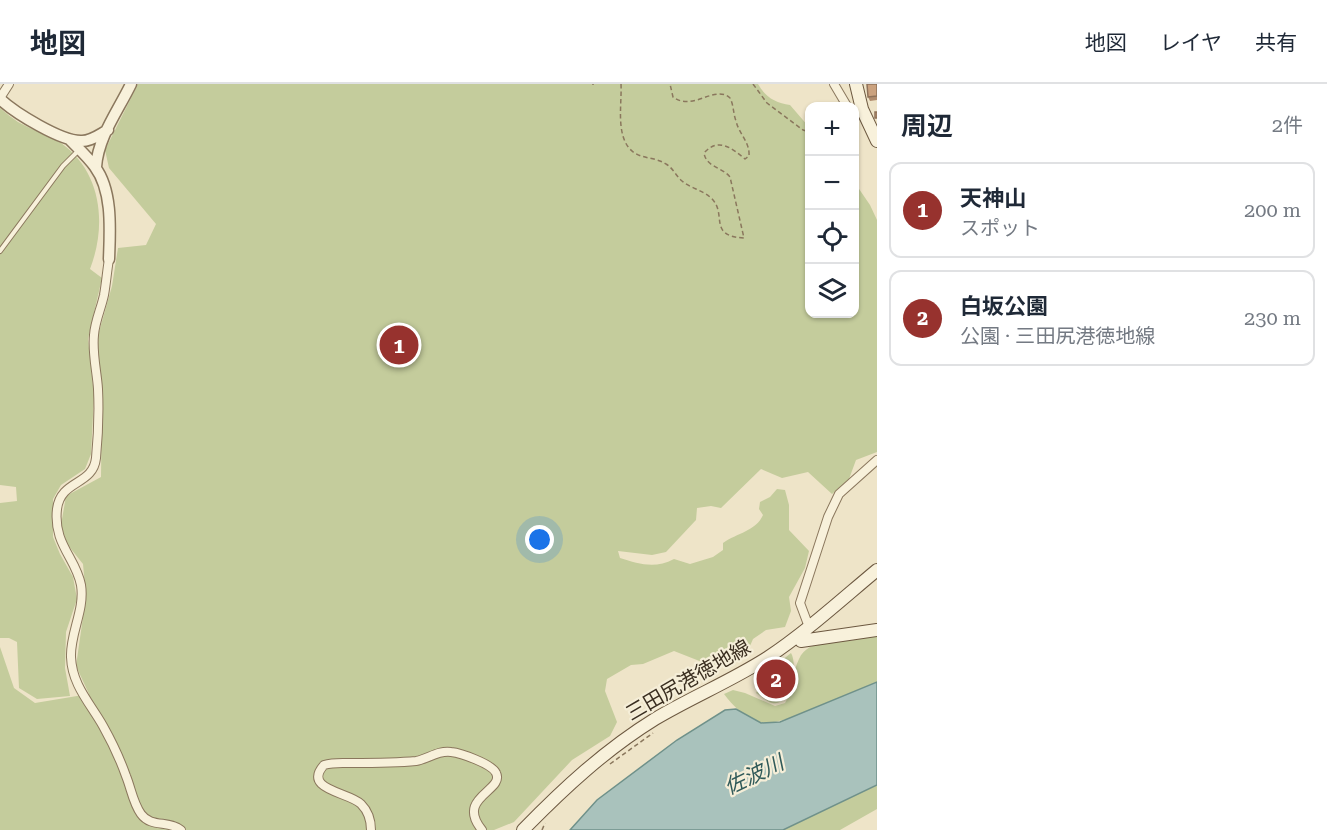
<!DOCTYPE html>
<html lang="ja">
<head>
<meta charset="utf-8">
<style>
  body { margin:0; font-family:"Roboto Serif","Noto Sans JP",serif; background:#f2f2f3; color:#1f2937 }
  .controls { position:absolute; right:18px; top:18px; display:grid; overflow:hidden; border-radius:12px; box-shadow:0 2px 4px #0004 }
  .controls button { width:54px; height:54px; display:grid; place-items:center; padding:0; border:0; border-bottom:2px solid #e0e1e3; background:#fff; color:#1f2937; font:30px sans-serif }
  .you { position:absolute; left:540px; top:456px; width:21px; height:21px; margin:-15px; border:4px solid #fff; border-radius:50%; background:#1a73e8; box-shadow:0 0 0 9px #1a73e833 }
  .badge { display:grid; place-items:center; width:39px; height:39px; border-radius:50%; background:#97322e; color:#fff; font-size:20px; font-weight:700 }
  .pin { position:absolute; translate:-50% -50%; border:3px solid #fff; box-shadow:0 2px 6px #0006 }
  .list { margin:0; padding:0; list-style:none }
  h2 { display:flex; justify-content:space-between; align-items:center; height:78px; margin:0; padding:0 24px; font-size:26px }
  h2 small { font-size:20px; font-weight:400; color:#747a83 }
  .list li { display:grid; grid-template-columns:39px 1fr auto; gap:18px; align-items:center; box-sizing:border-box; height:96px; margin:0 12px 12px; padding:0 12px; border:2px solid #e0e1e3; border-radius:12px }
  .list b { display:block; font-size:22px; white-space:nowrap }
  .list p { margin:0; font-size:20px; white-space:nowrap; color:#747a83 }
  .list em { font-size:20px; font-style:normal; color:#747a83 }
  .icon { flex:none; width:33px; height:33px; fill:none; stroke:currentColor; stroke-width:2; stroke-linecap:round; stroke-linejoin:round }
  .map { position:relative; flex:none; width:877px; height:746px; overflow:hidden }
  header { display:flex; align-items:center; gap:36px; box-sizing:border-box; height:84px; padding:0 30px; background:#fff; border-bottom:2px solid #e0e1e3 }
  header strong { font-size:28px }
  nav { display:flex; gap:33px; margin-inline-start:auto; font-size:21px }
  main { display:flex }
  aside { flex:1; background:#fff }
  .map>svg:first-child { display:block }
  .green { fill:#c4cc9c }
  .water { fill:#a9c2bc; stroke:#6f918a; stroke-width:1.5 }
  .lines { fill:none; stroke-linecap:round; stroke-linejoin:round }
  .service-casing { stroke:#8a775d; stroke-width:6 }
  .minor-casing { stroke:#8a775d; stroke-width:10 }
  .tertiary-casing { stroke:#8a775d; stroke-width:13 }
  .secondary-casing { stroke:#6c5840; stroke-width:14 }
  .path { stroke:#8a775d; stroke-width:1.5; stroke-dasharray:4.5 3; stroke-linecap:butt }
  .service { stroke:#f8f1db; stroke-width:4 }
  .minor { stroke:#f8f1db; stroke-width:8 }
  .tertiary { stroke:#f8f1db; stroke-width:10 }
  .secondary { stroke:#f8f1db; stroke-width:12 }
  .wall { fill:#af8b6d }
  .building { fill:#cba27f; stroke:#8e7159; stroke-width:1.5 }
  .labels { text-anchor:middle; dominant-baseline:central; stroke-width:4.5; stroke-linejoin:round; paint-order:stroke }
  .street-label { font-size:20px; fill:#3a2e20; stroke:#f5eed8 }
  .water-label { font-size:21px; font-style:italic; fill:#305a59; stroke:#f5eed8 }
</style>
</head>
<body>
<header>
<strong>地図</strong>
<nav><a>地図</a><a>レイヤ</a><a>共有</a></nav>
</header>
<main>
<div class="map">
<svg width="877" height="746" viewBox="0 0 877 746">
  <rect width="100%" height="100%" fill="#eee4c8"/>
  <!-- green -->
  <path class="green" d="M138,0H758C765,13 776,19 790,21L809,43L810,230H854L855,99L870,121L877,136V368L856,376L849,395L832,410L808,388L782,394L761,385L721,424L711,422L697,424L696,436L666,468L652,471L618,467L620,474C639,480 655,485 674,475L690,480L713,473L723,466V459C737,449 756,447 763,431L759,425L760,418L770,413L777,405L785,406L789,421V446L809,467L805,484L789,513L791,527L785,543L766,546L753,555L747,569L722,583L702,578L674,567L643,580L631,581L607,595L605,607L617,638L610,652L572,676L514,738L494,746H0V563L14,604L35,619L89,610L76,582L86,512L83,480L67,460L61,441L66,412L101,393L102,311L97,255L112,202L118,164L146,161L156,140L109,84L105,66Z
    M0,24C6,29 12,34 18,38C32,46 48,51 61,59C102,88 107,141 90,185L102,194L88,255L94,311L91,370L85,385L61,401L53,415V453L60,470L73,493L77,515L66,548L65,584L70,612L37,615L19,604L17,558L9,554H0V419L17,417L16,403L0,401Z
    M877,550V598C854,607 780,645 759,638C744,633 733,622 724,610L733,606L745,609L775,622L785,619C794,605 792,589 799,575C809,554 836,559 854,556C862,555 869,552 877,550Z
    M791,569C798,580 792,623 772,619C767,618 761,612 756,609L762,598L761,593Z
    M877,701V725L840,746H783Z"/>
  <!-- water -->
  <path class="water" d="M877,598V701L783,746H570L597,716L677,656L725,626L736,625L761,639L780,638Z"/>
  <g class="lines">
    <defs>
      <path id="service" d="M0,167L63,82L79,66"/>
      <path id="minor" d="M834,0L847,22
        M0,14L9,0
        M109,175C107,187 106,200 104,211C101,225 95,237 94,251C92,269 97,288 98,305C99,326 98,353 96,374C93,402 61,395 57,425C53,460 76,474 81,501C85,526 70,549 71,573C72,601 90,619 103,642C112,658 120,675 126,692C131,704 133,719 141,730C151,744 169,736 181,746
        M809,543L800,519L828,433L839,410L877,376
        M371,746C371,737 368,727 361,720C349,708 302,706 324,681C334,678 342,679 351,679C373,679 395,679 416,677C428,675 438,666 451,668C461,669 492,680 496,689C505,707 455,713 482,746"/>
      <path id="tertiary" d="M0,15C15,29 62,58 82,57C92,57 100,50 108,46
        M69,55C78,64 88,73 95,83C113,107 110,147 109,175
        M96,83C98,53 118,27 131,0"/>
      <path id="secondary" d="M856,0L862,25L877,57
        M801,557L877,546
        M523,746C564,704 605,666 655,635C692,613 731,597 767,574C806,548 841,516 877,486"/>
    </defs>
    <!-- service casing -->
    <use href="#service" class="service-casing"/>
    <!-- minor casing -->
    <use href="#minor" class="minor-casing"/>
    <!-- tertiary casing -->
    <use href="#tertiary" class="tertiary-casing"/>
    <!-- secondary casing -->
    <use href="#secondary" class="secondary-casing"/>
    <!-- path -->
    <path class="path" d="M592,0H594
      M621,0C622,19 616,48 629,64C639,76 654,72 666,80C673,84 676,92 682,97C690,104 702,106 710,113C729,129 706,152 744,154L730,93C722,83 706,83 704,69C718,53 732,64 745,75L749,72C750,58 739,50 736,37C733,29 734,22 730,14C715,0 693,28 673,13L670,0
      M753,0L767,19L803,46L809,48
      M610,680L653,649
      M542,746L545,739"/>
    <!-- service -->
    <use href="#service" class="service"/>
    <!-- minor -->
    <use href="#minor" class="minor"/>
    <!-- tertiary -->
    <use href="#tertiary" class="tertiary"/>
    <!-- secondary -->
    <use href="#secondary" class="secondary"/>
  </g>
  <!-- wall -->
  <path class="wall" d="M877,0V16L870,17L868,13Z"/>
  <!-- building -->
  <path class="building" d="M867,0H877V12L868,13Z
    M875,28H877V34H875Z"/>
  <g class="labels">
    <!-- street labels -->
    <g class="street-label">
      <text transform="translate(688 596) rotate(-30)">三田尻港徳地線</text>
    </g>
    <!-- water labels -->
    <g class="water-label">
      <text transform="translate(754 691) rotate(-26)">佐波川</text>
    </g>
  </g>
</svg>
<div class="controls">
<button>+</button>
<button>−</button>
<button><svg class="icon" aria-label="locate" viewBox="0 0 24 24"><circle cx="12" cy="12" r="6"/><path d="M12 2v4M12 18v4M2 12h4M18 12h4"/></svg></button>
<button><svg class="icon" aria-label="layers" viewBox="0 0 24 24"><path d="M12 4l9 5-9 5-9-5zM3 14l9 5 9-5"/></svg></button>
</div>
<div class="you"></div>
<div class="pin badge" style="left:399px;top:261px">1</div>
<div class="pin badge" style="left:776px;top:595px">2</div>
</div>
<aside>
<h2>周辺<small>2件</small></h2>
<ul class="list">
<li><span class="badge">1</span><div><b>天神山</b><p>スポット</p></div><em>200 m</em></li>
<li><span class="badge">2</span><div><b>白坂公園</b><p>公園 · 三田尻港徳地線</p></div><em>230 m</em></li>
</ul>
</aside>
</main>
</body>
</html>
